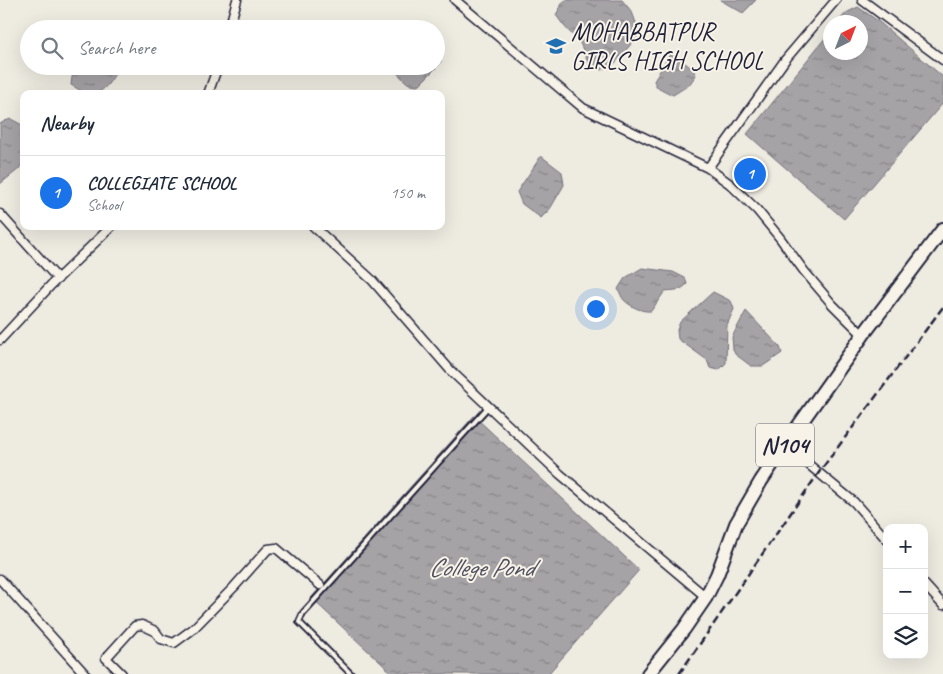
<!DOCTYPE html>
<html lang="en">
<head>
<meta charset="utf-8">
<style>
  body { margin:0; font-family:Caveat,sans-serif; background:#f2f2f3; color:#1f2937 }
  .controls { position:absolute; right:15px; bottom:15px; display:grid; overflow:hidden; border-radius:10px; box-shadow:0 5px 20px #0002 }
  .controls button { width:45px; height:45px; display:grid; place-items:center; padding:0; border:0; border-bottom:1px solid #e0e1e3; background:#fff; color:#1f2937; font:25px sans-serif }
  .compass { position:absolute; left:823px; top:15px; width:45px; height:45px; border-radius:50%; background:#fff; box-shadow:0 5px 20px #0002; rotate:42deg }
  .you { position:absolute; left:595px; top:308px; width:18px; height:18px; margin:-12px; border:4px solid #fff; border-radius:50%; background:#1a73e8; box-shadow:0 0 0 8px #1a73e833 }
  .badge { display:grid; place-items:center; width:32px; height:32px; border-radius:50%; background:#1a73e8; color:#fff; font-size:16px; font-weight:700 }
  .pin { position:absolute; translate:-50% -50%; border:2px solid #fff; box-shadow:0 1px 5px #0006 }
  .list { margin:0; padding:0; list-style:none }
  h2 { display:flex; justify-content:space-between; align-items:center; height:65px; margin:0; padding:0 20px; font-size:21px }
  h2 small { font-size:16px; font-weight:400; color:#747a83 }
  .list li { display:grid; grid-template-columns:32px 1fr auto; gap:15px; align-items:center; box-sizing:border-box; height:75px; padding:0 20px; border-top:1px solid #e0e1e3 }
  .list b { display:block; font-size:19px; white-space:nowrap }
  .list p { margin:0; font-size:16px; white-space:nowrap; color:#747a83 }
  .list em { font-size:16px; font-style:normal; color:#747a83 }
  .icon { flex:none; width:28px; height:28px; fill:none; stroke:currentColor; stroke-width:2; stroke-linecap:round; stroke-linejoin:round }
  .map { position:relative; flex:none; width:943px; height:674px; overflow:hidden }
  .search { position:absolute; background:#fff; box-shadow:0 5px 20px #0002; left:20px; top:20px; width:425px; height:55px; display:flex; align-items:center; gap:12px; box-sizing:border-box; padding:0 18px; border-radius:28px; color:#747a83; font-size:19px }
  .panel { position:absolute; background:#fff; box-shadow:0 5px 20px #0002; left:20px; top:90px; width:425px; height:140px; border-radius:10px }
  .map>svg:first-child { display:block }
  .water { fill:url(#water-ripples); stroke:#716f7b }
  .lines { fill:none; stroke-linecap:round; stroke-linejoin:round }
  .service-casing { stroke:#22223b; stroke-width:8 }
  .minor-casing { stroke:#22223b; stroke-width:11 }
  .trunk-casing { stroke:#22223b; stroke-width:16 }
  .service { stroke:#f7f3e8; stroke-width:4 }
  .minor { stroke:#f7f3e8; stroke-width:8 }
  .trunk { stroke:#f7f3e8; stroke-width:12 }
  .rail { stroke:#22223b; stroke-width:2.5; stroke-dasharray:8 4; stroke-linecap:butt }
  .labels { text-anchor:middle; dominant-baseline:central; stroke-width:4; stroke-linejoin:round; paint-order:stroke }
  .shield { fill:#f7f3e8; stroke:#62616f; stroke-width:1 }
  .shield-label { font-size:24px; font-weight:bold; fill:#22223b }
  .poi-label { font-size:25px; fill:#22223b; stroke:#f7f3e8; text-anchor:start }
  .water-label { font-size:26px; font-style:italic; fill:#504f60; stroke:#f7f3e8 }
</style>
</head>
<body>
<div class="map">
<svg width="943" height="674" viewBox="0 0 943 674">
  <defs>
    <pattern id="water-ripples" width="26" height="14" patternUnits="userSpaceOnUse" patternTransform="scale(1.25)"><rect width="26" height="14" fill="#a6a3a6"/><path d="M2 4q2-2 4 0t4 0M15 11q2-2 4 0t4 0" fill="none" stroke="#878488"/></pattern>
  </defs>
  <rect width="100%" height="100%" fill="#eeebe1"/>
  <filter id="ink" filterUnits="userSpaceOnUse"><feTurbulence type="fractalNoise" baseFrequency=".02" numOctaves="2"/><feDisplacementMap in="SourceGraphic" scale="10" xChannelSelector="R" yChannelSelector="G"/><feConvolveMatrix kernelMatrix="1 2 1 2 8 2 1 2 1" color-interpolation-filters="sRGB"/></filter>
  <g filter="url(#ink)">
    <!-- water -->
    <path class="water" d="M566,0H622L632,12L639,31L637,37L615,63L601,70L594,68L589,64L580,43L564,26L556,15L563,2Z
      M720,0H756L743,13Z
      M858,7L878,21L943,77V103L844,219L747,134L830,32V52H860V22H838L846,13Z
      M436,50L439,52L441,61L439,65L419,85C409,88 404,79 397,73L401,66H436Z
      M670,54C679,60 692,65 696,75L689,85L673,95L657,87L654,81Z
      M78,66H114L117,69C113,79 102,96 89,94C83,93 77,88 71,85L72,77Z
      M11,119L24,126V159L19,169L0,184V124L5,121Z
      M541,156L562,172L564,185L550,209L541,218L522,204L517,192Z
      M642,268L673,272L685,278L687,284C681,291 674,290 665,291L651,311C642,312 631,307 624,300C621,297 620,292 618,289L625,278Z
      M713,292L731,301L734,309L727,325L726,363L719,370L710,368L707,360L678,339L677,330L680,322Z
      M746,311L780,347L782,353L763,366H751L735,354L733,349L732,337Z
      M474,416L639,570L548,674H393L311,598Z"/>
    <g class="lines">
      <defs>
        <path id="service" d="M351,674L299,622L303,613L488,407"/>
        <path id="minor" d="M455,0L583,108L708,168L730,184L757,210L780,238L804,271L832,304L863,335
          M862,0L943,60
          M229,29L237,0
          M208,94L218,66
          M708,168L785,60L836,0
          M0,214L58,279
          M313,226L372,280L451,371L560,474L706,597
          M0,340L51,285L112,226
          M785,445L854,502L887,540
          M0,579L85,674
          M924,584L943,605
          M122,674L106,658L135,626L142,625L155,631L161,639L174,643L193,629L234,587L268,549L276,548L320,585"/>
        <path id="trunk" d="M648,674L684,629L706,597L717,575L736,524L761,481L785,445L863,335L943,229"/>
      </defs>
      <!-- service casing -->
      <use href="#service" class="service-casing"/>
      <!-- minor casing -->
      <use href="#minor" class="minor-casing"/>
      <!-- trunk casing -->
      <use href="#trunk" class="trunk-casing"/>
      <!-- service -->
      <use href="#service" class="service"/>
      <!-- minor -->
      <use href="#minor" class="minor"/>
      <!-- trunk -->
      <use href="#trunk" class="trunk"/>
      <!-- rail -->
      <path class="rail" d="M679,674L820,471L943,307"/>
    </g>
  </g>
  <!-- icons -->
  <defs>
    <symbol id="school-bare" viewBox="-9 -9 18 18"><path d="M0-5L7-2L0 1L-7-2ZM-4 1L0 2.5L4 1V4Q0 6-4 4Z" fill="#1f6fb2" stroke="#f7f3e8" stroke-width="2.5" paint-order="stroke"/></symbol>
  </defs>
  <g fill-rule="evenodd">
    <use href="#school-bare" x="542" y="32" width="28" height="28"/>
  </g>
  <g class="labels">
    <!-- shield labels -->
    <rect class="shield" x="756" y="423.5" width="58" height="43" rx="4"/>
    <g class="shield-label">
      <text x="785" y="445">N104</text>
    </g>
    <!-- poi labels -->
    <g class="poi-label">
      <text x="571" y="32">MOHABBATPUR<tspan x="571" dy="29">GIRLS HIGH SCHOOL</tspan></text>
    </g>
    <!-- water labels -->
    <g class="water-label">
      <text x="481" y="567">College Pond</text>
    </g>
  </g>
</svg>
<div class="controls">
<button>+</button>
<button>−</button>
<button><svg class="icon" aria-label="layers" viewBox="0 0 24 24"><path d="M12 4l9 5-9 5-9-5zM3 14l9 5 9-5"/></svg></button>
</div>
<svg class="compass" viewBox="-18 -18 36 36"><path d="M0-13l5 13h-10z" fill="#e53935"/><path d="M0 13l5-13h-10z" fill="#747a83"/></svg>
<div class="you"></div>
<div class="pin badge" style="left:750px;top:174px">1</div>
<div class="search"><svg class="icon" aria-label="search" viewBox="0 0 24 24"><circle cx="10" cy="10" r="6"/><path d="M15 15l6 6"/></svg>Search here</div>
<section class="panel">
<h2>Nearby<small></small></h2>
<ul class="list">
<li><span class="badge">1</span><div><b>COLLEGIATE SCHOOL</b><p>School</p></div><em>150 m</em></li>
</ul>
</section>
</div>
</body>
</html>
